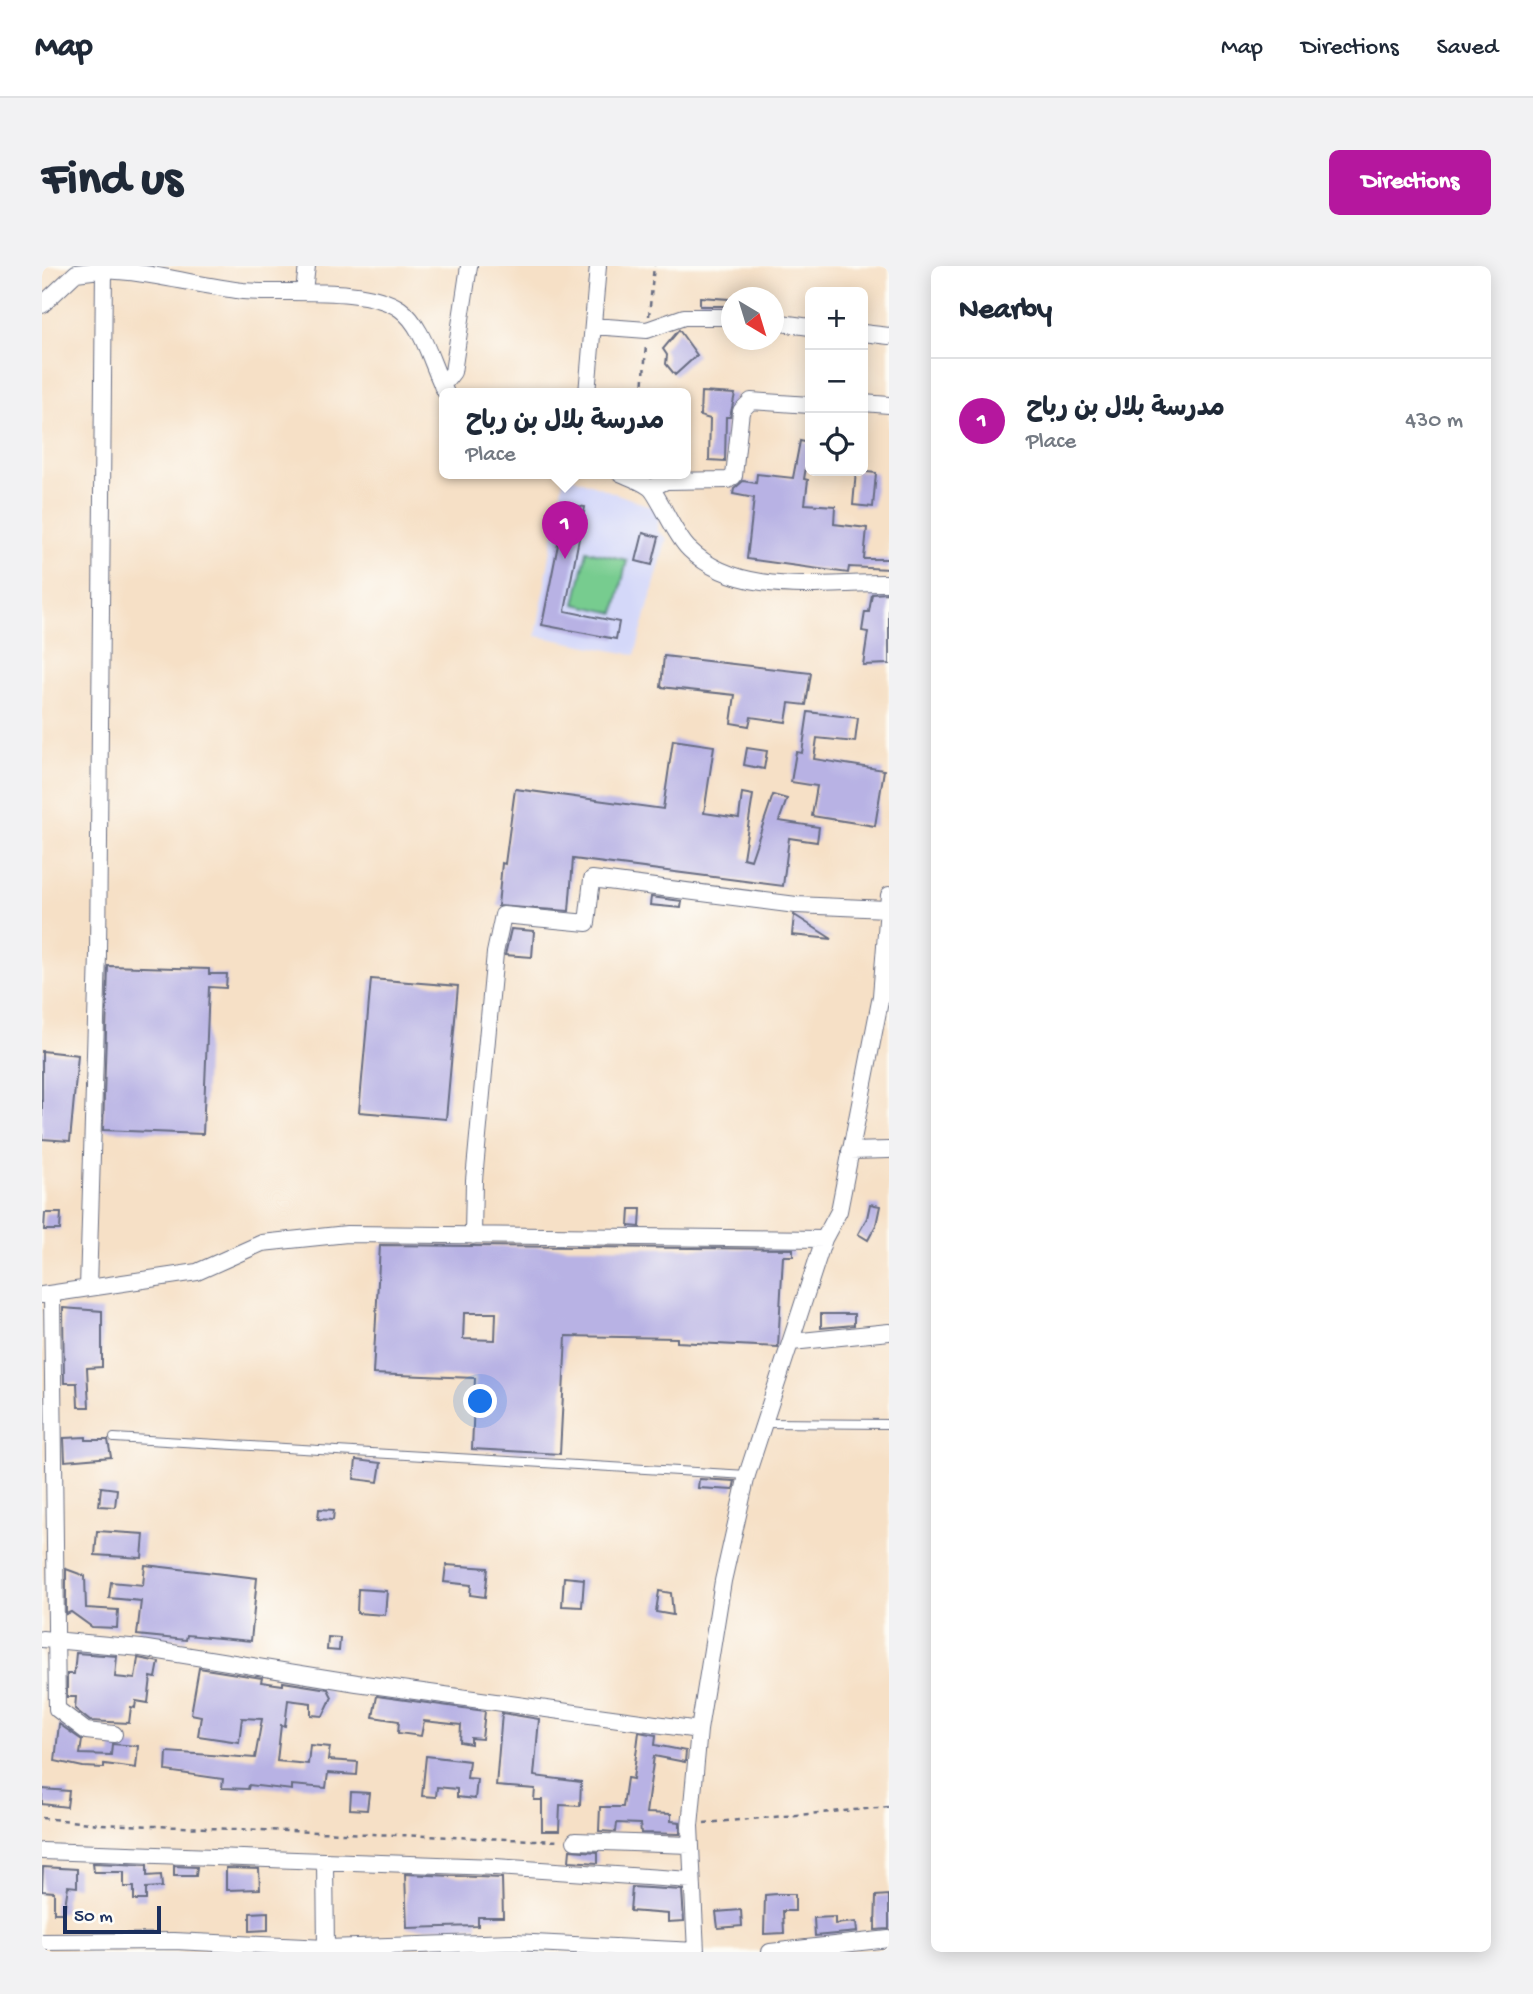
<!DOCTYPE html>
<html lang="en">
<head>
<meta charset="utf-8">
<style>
  body { margin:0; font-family:"Gochi Hand","Playpen Sans Arabic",sans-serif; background:#f2f2f3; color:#1f2937 }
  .controls { position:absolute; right:21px; top:21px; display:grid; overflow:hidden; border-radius:10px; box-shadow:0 4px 18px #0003 }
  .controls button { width:63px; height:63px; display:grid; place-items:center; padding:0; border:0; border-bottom:2px solid #e0e1e3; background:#fff; color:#1f2937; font:35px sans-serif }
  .compass { position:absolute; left:679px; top:21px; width:63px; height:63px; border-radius:50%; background:#fff; box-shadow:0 4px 18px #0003; rotate:142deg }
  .scale { position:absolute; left:21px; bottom:18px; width:98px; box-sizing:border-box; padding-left:7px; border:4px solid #1b2f5e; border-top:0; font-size:19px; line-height:24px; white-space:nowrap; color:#1b2f5e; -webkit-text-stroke:5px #fdfcf7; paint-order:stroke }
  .you { position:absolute; left:439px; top:1136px; width:24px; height:24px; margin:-18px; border:5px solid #fff; border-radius:50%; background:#1a73e8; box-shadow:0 0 0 10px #1a73e833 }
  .badge { display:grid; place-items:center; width:46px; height:46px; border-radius:50%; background:#b5179e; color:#fff; font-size:23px; font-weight:700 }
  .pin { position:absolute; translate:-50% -58px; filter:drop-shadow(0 2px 4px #0008) }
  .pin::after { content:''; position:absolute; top:37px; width:24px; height:21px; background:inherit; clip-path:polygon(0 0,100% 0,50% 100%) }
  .popup { position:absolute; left:397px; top:122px; width:252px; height:91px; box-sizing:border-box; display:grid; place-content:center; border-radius:10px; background:#fff; filter:drop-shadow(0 2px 5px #0005); font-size:23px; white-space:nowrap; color:#747a83 }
  .popup b { font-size:26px; color:#1f2937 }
  .popup::after { content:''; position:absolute; left:50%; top:100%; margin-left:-14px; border:14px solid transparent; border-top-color:#fff }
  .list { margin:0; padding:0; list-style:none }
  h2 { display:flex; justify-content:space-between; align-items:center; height:91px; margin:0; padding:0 28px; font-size:30px }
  h2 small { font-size:23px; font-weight:400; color:#747a83 }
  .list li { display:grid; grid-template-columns:46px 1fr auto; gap:21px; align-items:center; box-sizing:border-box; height:126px; padding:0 28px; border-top:2px solid #e0e1e3 }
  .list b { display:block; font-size:26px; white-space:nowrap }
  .list p { margin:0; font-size:23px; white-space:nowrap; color:#747a83 }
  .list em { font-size:23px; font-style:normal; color:#747a83 }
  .icon { flex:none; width:38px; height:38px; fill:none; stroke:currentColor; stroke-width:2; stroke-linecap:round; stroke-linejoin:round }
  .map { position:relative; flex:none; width:847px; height:1686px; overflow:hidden; border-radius:10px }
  header { display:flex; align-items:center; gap:42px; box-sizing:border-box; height:98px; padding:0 35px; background:#fff; border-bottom:2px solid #e0e1e3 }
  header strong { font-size:33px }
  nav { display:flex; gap:38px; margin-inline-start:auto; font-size:24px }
  .intro { display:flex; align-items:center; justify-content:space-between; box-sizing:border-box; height:168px; padding:0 42px }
  h1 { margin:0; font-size:49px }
  .button { padding:18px 32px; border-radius:10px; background:#b5179e; color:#fff; font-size:24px; font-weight:700 }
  main { display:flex; gap:42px; padding:0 42px }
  aside { flex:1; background:#fff; border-radius:10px; box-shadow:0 4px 18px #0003 }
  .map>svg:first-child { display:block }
  .built { fill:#d4d8f9 }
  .green { fill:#77cc8f; stroke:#497e76; stroke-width:2 }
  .building { fill:#b8b2e4; fill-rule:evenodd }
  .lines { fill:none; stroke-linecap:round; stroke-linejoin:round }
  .lane-casing { stroke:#686d82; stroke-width:10 }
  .street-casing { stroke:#686d82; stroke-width:18 }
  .path { stroke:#686d82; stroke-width:2.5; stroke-dasharray:5 5; stroke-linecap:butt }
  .lane { stroke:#fff; stroke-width:8 }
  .street { stroke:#fff; stroke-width:16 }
</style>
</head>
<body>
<header>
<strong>Map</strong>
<nav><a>Map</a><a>Directions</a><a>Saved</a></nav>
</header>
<div class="intro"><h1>Find us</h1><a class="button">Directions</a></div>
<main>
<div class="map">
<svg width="847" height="1686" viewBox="0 0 847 1686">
  <rect width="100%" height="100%" fill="#fdfcf7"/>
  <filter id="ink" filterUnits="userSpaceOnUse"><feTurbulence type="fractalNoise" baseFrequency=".0143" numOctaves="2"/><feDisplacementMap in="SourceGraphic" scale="14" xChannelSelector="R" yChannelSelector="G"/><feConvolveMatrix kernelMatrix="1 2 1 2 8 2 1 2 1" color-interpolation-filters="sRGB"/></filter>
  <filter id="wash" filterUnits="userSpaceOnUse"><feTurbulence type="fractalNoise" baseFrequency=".00686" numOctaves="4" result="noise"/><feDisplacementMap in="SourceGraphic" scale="28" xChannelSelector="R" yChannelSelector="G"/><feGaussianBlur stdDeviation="1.57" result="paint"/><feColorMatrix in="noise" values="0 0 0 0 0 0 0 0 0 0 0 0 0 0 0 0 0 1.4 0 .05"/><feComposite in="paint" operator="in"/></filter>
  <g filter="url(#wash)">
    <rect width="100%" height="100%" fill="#f6e0c6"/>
    <!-- built -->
    <path class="built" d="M522,208L618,244L615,265L625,272L593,389L494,370Z"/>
    <!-- green -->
    <path class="green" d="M545,285L585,294L573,347L533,338Z"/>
    <g id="blocks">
      <!-- building -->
      <path class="building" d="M658,31L687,33L686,40H658Z
        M637,64L655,89L633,109L624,98L625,89L621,83Z
        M659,126L693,128L688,151H684L683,195L667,194L668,153L658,150Z
        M758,175L768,177L762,213L766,214L763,238L793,240L792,258L825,262L822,293H847V303L807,301L806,307L705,293L712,232L691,228L692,223L701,215L714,217L715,208L751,212Z
        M814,205L834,207L831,241L811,239Z
        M524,238L543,241L523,345L577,356L574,373L500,359Z
        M601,267L617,271L610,299L594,295Z
        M847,327V398L821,399L826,366L820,365L823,346H827L830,328Z
        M622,390L769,407L764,439L747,437L744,456L709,451L707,460L689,457L693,429L619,421Z
        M766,446L816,452L813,476L775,472L772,493L842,504L833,560L770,550L775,520L749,516L754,486L760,487Z
        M631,474L672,480L662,547L697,552L700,527L711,529L701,592L709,594L731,529L745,533L737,555L777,561L775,576L747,572L741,620L531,593L527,645L456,640L460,597L463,598L473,523L621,543Z
        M705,482L725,485L722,503L702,499Z
        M609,631L640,635L639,642L608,639Z
        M752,649L754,650L790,673L750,669Z
        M469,663L492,665L490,691L463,689Z
        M66,700L167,703V708H185L184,722L167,721L161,868L61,864Z
        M329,713L416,720L404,853L317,846Z
        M0,785L36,789L28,875L0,873Z
        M828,938L838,940L834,959L826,974L816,968L825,952Z
        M588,943H599L598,961L587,960Z
        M3,947H19L18,964H2Z
        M338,979L431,980L751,983V990H741L736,1081L635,1076V1072L524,1070L518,1188L430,1183L433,1112L331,1108ZM422,1047H454L453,1074L421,1073Z
        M21,1042L60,1045V1101L45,1102L47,1141H36L35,1117H22Z
        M779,1048H812V1059L779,1062Z
        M44,1171V1174H66L69,1191L23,1195L22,1172Z
        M314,1194L339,1197L336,1216L312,1213Z
        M657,1213L693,1215L691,1224L656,1222Z
        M59,1221L75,1223L73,1241L57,1240Z
        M277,1243L292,1244L291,1254L276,1253Z
        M55,1265L102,1268L100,1292L53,1289Z
        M103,1299L215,1312L209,1375L145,1369L144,1374L95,1369L99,1335L67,1332L69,1316L101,1319Z
        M404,1299L446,1302L443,1331L428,1329L429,1319L402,1316Z
        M24,1303L43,1310L44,1342L76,1344L75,1362L50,1361L29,1346L24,1348Z
        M522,1311L542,1313L540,1341L520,1340Z
        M316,1323L345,1325L343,1349L315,1347Z
        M617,1325L629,1327L631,1349L614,1346Z
        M286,1371L298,1372L297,1385L285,1384Z
        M34,1387L75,1390L73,1411L93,1413L96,1392L117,1396L114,1412L109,1411L106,1437L94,1435L93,1442L89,1441L87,1457L48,1455L33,1443L34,1431H25V1408H32Z
        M157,1402L220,1412L219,1416L241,1419V1416L286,1423L290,1431L281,1450L269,1449V1437L246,1434L243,1460L239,1459L235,1495L266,1498L268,1479L288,1481L286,1494L316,1496L315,1509L286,1507L284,1522L250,1519V1524L207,1519L206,1523L180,1522L181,1513L124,1505L125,1486L213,1492L220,1453L200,1452L197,1476L156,1470L159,1450L149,1448Z
        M335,1430L443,1445L440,1473L429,1472V1478L418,1476L419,1459L382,1455L379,1470L356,1467L357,1455L331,1451Z
        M460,1447L497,1453L492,1510L539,1516L538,1540L518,1539L517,1565H500V1534H492L493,1523L454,1520Z
        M17,1458L40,1474L38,1488L69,1489L70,1478L96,1480L94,1502L62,1498V1502L41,1501L13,1495Z
        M597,1466L614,1469L613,1479L644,1485L643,1496L612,1490L604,1547L629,1548V1555L638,1556V1568L599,1567L598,1558L575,1557L574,1566L557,1565L558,1541H581L585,1512L591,1513Z
        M384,1490L427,1495L425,1512L435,1513L433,1533L415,1531V1523L395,1521L394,1531L380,1530Z
        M0,1523L27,1525L25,1541L0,1538Z
        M309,1526L327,1527L325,1544L308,1543Z
        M528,1584L556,1586V1597L527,1595Z
        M51,1597L105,1599V1610L119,1609L120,1621L104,1622V1634H92V1621H82V1606H52Z
        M132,1600L155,1601L154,1610H132Z
        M1,1601L35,1603V1621L26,1620L22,1647H12V1626L0,1625Z
        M184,1602L217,1603L218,1623L184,1624Z
        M363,1608L460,1612L461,1651H436V1660L365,1662Z
        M590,1621L640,1624L642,1655L626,1656V1648L588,1645Z
        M735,1628H753V1645H741L742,1667L722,1668L723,1629Z
        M847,1629V1663L833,1664L834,1630Z
        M699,1644L700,1660L676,1662L674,1646Z
        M226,1646V1664L208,1665V1647Z
        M793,1651V1658L814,1656L815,1666L773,1670L772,1652Z"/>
    </g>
  </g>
  <g filter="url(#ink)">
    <use href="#blocks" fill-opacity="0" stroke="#686d82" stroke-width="2"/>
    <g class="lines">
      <defs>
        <path id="lane" d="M723,1157L847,1158
          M72,1172L705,1209"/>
        <path id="street" d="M262,25L265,0
          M0,39L34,7L58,4C106,5 153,19 201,25C243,29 323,19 358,43C382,60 390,101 404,127
          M732,56L768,61
          M551,60L605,64L642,51H690
          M821,67L847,70
          M400,120L411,106L427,0
          M545,127L556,0
          M821,137L847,139
          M578,207C587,211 599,215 607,221C616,227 632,269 647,283C698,333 783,316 847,317
          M609,222L624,215L686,214L692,210L699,145L709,135L768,139
          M808,885L847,884
          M431,970L432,914L453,687L461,649L545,657L550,613L754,639L845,643
          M46,1022L56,688L62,0
          M0,1029L155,1006L220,977L305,968L782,973
          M10,1029L15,1443L44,1465L72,1468
          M750,1076L847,1066
          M0,1373L99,1382L315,1417L657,1464
          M533,1575L648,1579
          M0,1585L453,1601L649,1614
          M283,1597L284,1682
          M0,1676L132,1675L284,1682L471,1676L654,1685
          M654,1686L648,1560L657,1464L681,1315L705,1209L782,973L797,945L839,730L847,629
          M728,1686L847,1673"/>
      </defs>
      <!-- lane casing -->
      <use href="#lane" class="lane-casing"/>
      <!-- street casing -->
      <use href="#street" class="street-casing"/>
      <!-- path -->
      <path class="path" d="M607,50L612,0
        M601,127L604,78
        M0,1552L57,1558L519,1575
        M662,1557L847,1541"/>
      <!-- lane -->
      <use href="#lane" class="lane"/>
      <!-- street -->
      <use href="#street" class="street"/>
    </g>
  </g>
</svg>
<div class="controls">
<button>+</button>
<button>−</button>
<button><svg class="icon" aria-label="locate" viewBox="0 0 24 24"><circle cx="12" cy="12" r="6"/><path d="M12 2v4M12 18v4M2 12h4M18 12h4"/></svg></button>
</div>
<svg class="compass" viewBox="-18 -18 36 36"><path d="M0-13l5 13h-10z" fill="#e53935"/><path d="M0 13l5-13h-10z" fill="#747a83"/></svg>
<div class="scale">50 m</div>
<div class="you"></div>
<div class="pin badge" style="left:523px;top:293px">1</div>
<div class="popup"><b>مدرسة بلال بن رباح</b>Place</div>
</div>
<aside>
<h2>Nearby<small></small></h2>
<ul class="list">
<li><span class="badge">1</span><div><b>مدرسة بلال بن رباح</b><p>Place</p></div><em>430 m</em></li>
</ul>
</aside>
</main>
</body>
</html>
